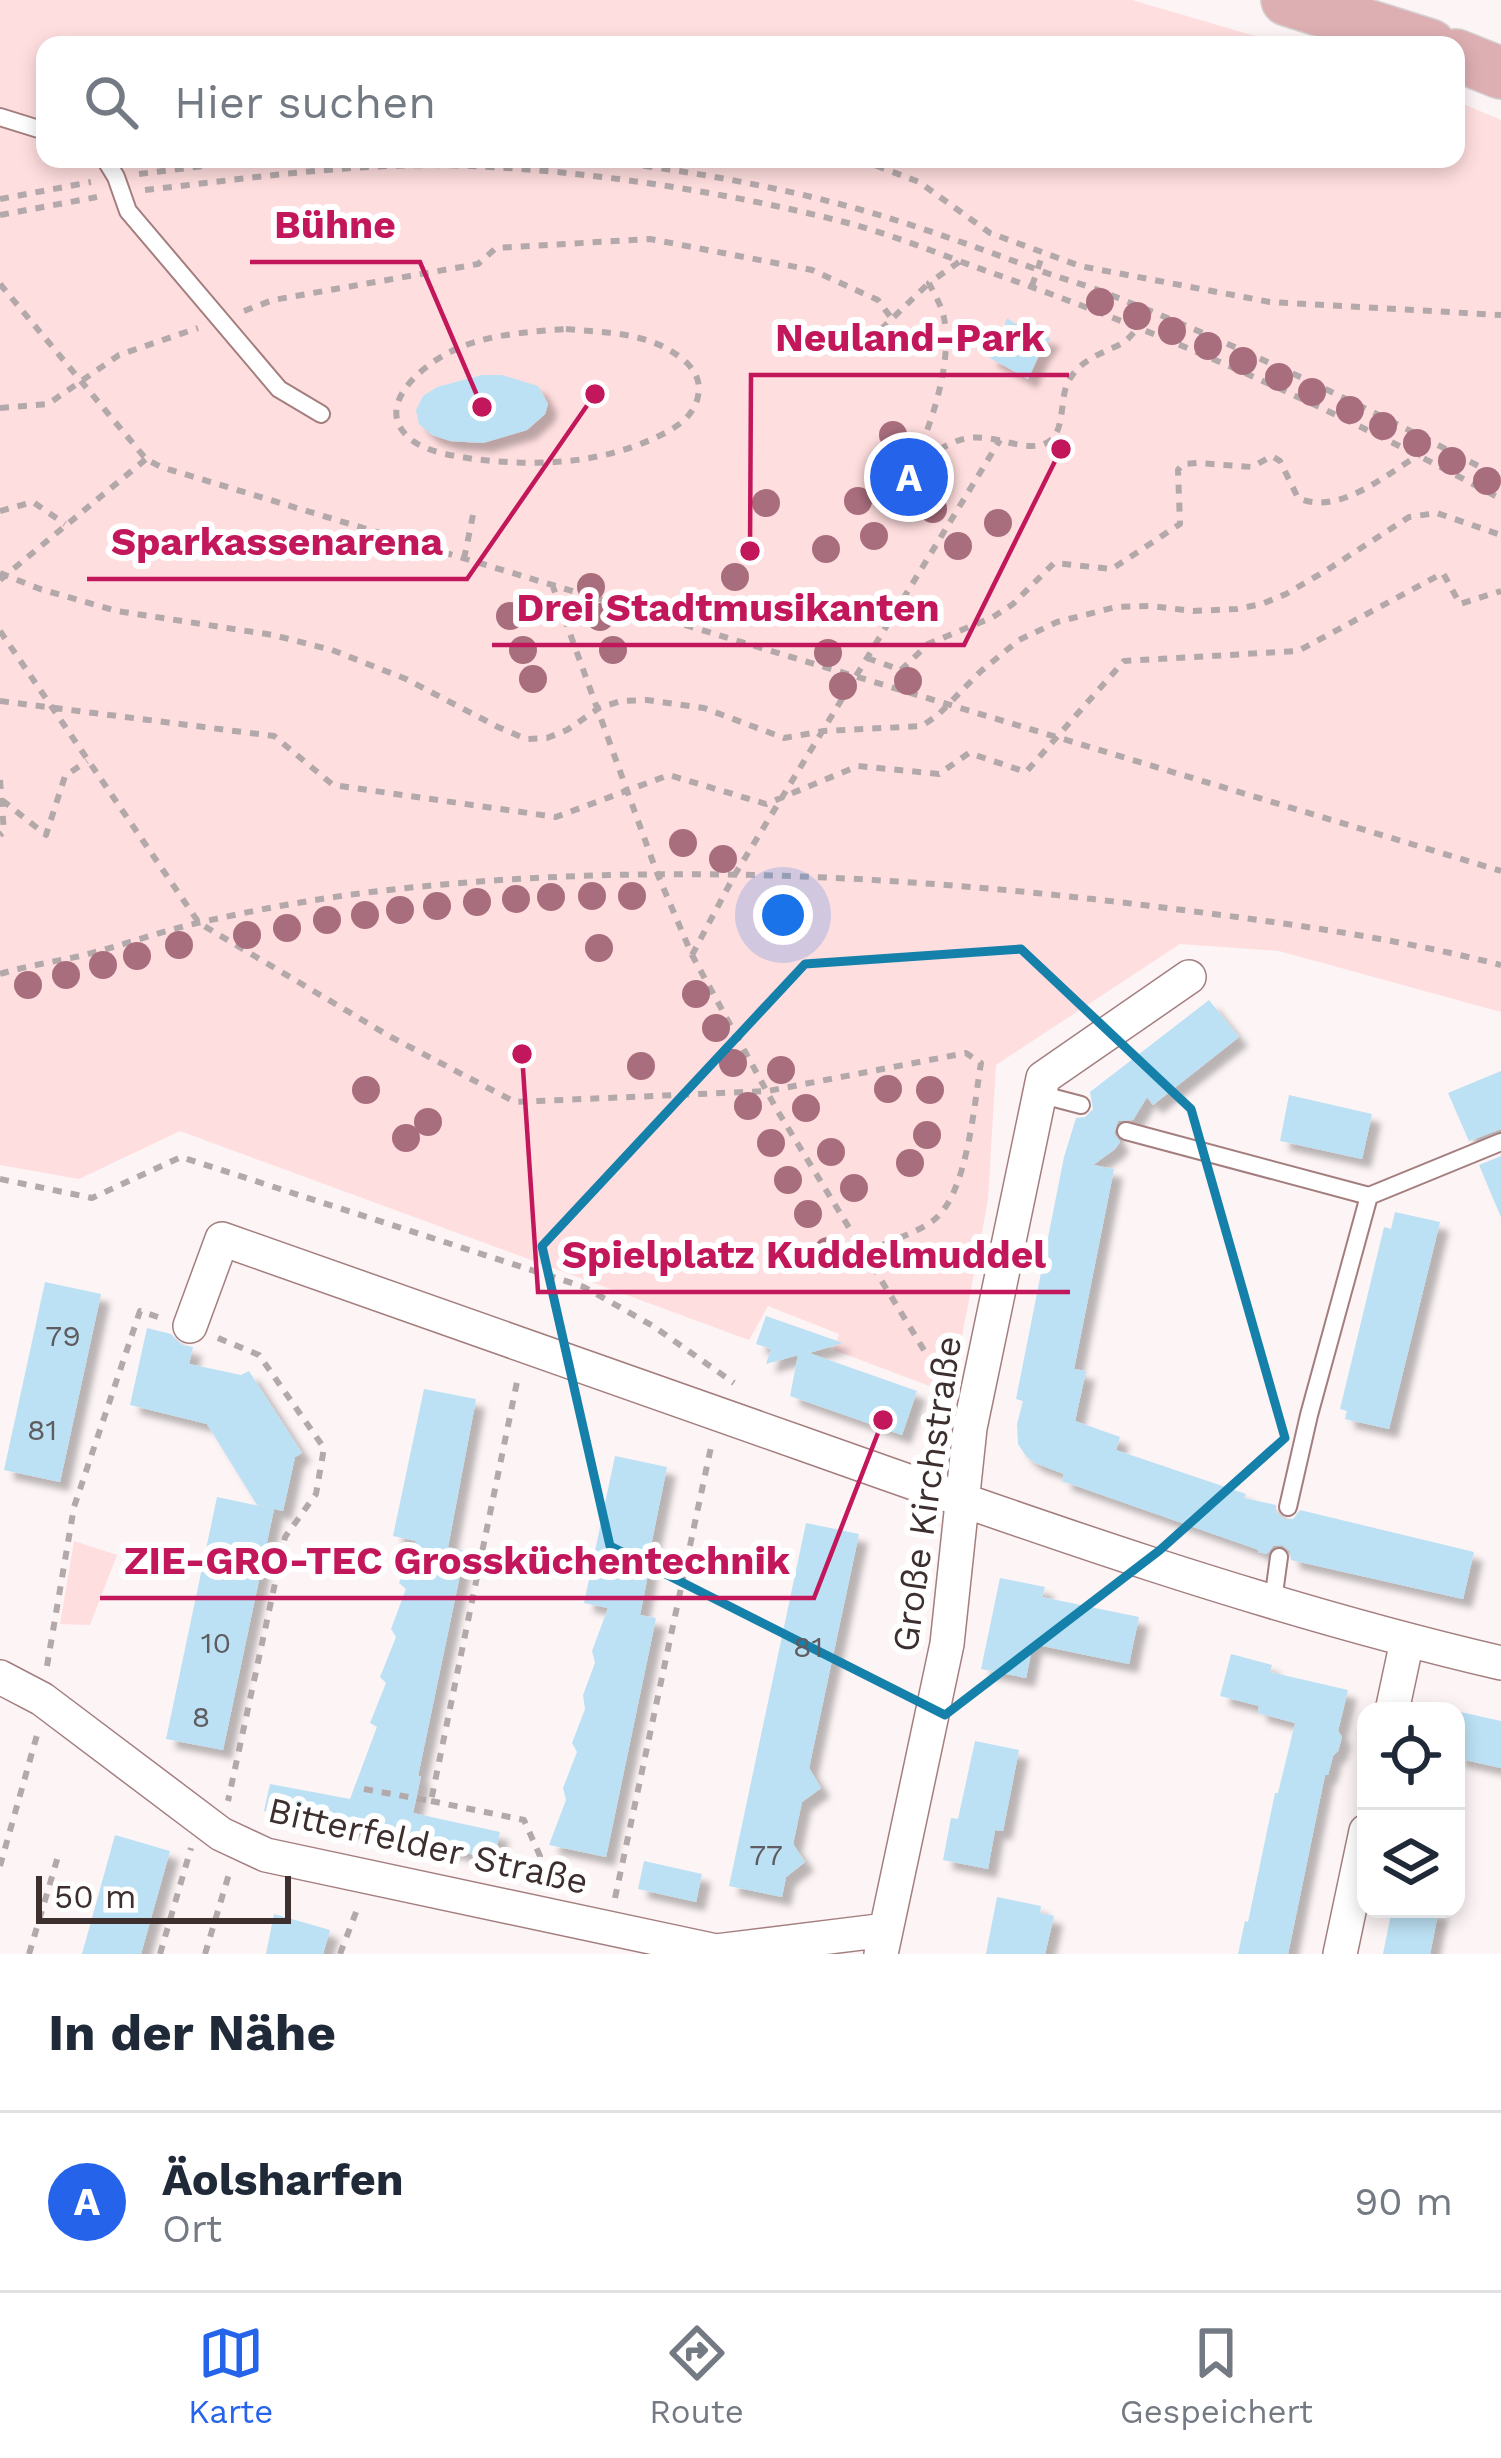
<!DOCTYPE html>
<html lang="de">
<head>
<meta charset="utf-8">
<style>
  body { margin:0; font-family:"Work Sans",sans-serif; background:#f6f6f7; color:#1f2937 }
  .controls { position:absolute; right:36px; bottom:36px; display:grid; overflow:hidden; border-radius:24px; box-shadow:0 6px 18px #0003 }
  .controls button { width:108px; height:108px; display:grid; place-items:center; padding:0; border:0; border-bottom:3px solid #e0e1e3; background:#fff; color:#1f2937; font:60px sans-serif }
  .scale { position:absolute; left:36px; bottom:30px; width:255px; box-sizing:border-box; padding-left:12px; border:6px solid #3e2f2f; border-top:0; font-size:33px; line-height:42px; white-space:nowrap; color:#3e2f2f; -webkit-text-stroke:9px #fff; paint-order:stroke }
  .you { position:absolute; left:783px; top:915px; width:42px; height:42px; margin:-30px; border:9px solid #fff; border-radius:50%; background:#1a73e8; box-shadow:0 0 0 18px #1a73e833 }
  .badge { display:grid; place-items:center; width:78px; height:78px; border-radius:50%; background:#2563eb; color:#fff; font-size:39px; font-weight:700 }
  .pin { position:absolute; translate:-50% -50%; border:6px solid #fff; box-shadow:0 3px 12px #0006 }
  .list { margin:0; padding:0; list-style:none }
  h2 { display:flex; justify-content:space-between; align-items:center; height:156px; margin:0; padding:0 48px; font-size:51px }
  h2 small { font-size:39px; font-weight:400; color:#747a83 }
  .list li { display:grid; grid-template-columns:78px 1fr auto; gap:36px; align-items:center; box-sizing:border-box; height:180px; padding:0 48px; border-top:3px solid #e0e1e3 }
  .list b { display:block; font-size:45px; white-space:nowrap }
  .list p { margin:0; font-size:39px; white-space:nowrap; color:#747a83 }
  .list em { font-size:39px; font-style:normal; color:#747a83 }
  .icon { flex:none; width:66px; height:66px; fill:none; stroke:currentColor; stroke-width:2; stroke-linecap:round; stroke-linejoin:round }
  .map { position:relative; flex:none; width:1501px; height:1954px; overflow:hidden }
  .search { position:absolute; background:#fff; box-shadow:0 6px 18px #0003; left:36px; right:36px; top:36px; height:132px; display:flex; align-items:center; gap:30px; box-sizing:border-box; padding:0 42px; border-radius:24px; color:#747a83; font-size:45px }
  .sheet { height:336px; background:#fff }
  nav { display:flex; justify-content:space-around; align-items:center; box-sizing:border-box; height:168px; border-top:3px solid #e0e1e3; background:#fff; font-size:33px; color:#747a83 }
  nav a { display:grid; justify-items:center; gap:6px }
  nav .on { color:#2563eb }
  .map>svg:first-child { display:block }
  .green { fill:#ffdedf }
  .building { fill:#bce1f4; filter:url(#shadow) }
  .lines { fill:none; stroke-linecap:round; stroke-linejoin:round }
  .service-casing { stroke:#a47e7f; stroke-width:20 }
  .minor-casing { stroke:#a47e7f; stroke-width:36 }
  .primary-casing { stroke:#d5d1d1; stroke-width:54 }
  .path { stroke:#b4a9aa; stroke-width:6; stroke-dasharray:9 9; stroke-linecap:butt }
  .service { stroke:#fff; stroke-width:16 }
  .minor { stroke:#fff; stroke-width:33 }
  .primary { stroke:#deafb2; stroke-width:51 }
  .tree { fill:#a96e7d }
  .marked { fill:none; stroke:#1581aa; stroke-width:9; stroke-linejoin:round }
  .labels { text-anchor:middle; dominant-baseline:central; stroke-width:12; stroke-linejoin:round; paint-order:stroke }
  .number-label { font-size:30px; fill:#5e5c60 }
  .street-label { font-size:36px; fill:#3e2f2f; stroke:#fff }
  .leader { fill:none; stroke:#c2185b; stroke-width:4.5 }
  .callout-dot { fill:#c2185b; stroke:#fff; stroke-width:4.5 }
  .callout-label { font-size:39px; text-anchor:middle; font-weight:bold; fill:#c2185b; stroke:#fff; stroke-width:12; stroke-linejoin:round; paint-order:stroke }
</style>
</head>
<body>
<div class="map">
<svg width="1501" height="1954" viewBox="0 0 1501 1954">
  <defs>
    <filter id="shadow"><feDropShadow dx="9" dy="9" stdDeviation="3" flood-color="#0004"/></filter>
  </defs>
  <rect width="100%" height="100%" fill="#fdf4f5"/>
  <!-- green -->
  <path class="green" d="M0,0H1132L1286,45H45V159H1456V101L1501,120V1012L1279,951L1180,944L996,1065L988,1200L951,1394L834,1350L839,1334L768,1306L749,1340L180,1131L79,1179L0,1165Z
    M74,1541L117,1555L90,1625L60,1624Z"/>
  <!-- building -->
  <path class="building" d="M1007,318L1028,332L1051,338L1040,353L1028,379L988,357L998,343Z
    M482,375H502L538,386L548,404L545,414L527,430L483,443L450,441L432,435L419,424L416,410L423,396L437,387Z
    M1209,1000L1239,1037L1153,1105L1147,1097L1133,1120L1118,1121L1114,1133L1120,1142L1115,1149L1093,1165L1114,1169L1074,1369L1086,1371L1075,1421L1120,1437L1116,1450L1246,1494L1244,1498L1276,1505V1512L1284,1519H1293L1300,1510L1474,1552L1463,1599L1291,1560L1290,1551L1282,1545L1273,1546L1267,1554L1258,1552L1259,1550L1062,1481L1064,1474L1035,1463L1026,1456L1018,1444L1017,1424L1023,1401L1016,1399L1064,1157L1076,1118L1085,1117L1093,1109L1090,1092Z
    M1501,1071V1129L1469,1141L1448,1093Z
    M1289,1095L1372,1114L1362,1159L1280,1141Z
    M1501,1156V1217L1479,1165Z
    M1395,1212L1440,1222L1389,1429L1345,1419L1347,1411L1340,1409L1384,1227L1391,1229Z
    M45,1282L101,1294L60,1482L4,1470Z
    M766,1316L843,1343L809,1353L917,1391L902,1435L790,1396L798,1355L766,1364L771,1349L756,1344Z
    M147,1328L171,1334L182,1345L193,1347L189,1364L241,1375L249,1371L302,1453L295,1457L283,1511L257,1505L207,1424L130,1405Z
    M424,1389L476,1399L448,1547L465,1551L418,1776H421L413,1813L500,1832L494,1859L264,1811L270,1784L350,1799L377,1727L370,1723L386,1683L380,1677L396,1637L391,1629L406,1589L399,1583L416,1541L393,1536Z
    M615,1456L667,1467L646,1570H649L640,1615L656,1618L606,1857L549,1845L566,1800L563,1788L577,1752L572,1743L585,1709L583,1695L595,1663L592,1651L608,1608L584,1603Z
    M217,1497L274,1509L223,1750L166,1739Z
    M806,1523L859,1534L809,1768L821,1788L802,1802L793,1844L805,1862L786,1877L782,1897L729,1886Z
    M1000,1578L1045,1587L1042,1597L1139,1617L1129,1664L1033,1644L1026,1678L981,1669Z
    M1231,1654L1272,1665L1270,1672L1348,1690L1338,1731L1342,1737L1338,1751L1333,1756L1328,1775H1325L1288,1954H1238L1245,1921L1248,1922L1275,1793H1278L1295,1723L1258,1713L1259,1706L1220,1696Z
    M1456,1711L1501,1721V1768L1456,1758Z
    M975,1741L1019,1750L1003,1831L995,1830L988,1869L943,1860L951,1818L958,1819Z
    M115,1835L170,1851L144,1943L141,1954H82Z
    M644,1861L702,1874L696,1902L638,1889Z
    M997,1897L1041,1906L1040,1913L1054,1916L1045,1954H986Z
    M1392,1909H1439L1430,1954H1383Z
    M274,1914L330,1930L323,1954H266Z"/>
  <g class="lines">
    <defs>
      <path id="service" d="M0,117L45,131
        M105,159L116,177L128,211L279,389L321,414
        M1039,1094L1081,1105
        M1126,1131L1369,1196L1309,1415L1288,1507
        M1369,1196L1501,1142
        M1273,1601L1279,1557"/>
      <path id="minor" d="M190,1326L222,1239C416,1308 611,1376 806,1445C1034,1526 1265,1608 1501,1663
        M0,1677L42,1699L221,1834L266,1855L716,1951L886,1930
        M1392,1711L1407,1641
        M881,1954L947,1644L970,1428L1043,1078L1189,977
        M1340,1954L1366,1831"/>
      <path id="primary" d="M1287,0L1430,45
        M1456,55L1501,73"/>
    </defs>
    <!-- service casing -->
    <use href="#service" class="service-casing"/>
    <!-- minor casing -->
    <use href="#minor" class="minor-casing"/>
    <!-- primary casing -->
    <use href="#primary" class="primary-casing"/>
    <!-- path -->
    <path class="path" d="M590,159C677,169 766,184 851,207C913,224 973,246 1033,268C1056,277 1080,283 1103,292C1239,345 1371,409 1501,478
      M859,159L919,182L990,233L1080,266L1270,302L1501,315
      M1168,159H1169
      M139,174L259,159
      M145,190C254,178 362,161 472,166C589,171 726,192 840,221C892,234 944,256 995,274C1170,335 1338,411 1501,499
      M0,199L91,182
      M0,215L97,197
      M959,262L929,283C934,294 942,306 944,318C953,361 931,427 912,466C896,472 890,480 883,496L885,502L893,504C900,498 907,491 912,483C917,472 911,476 918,466C927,455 944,446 957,441C990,428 1024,456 1048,442C1066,431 1059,400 1068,382C1080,360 1098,355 1119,345C1128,341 1133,333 1139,326
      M0,284L146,459L161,467L1501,871
      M1032,286L1042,256
      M244,311L273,300L478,264L496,248L650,239L812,270L878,300L892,319
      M566,329C610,333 653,332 687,363C696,372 701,383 698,396C695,414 679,426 663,434C603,464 539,467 474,459C455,456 430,453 413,441C370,409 420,367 450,352C486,334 527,332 566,329Z
      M868,342L929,283
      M0,408L48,404L119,355L198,328
      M0,511L33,502L65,524
      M464,559L473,515
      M0,573L40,589L117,611L273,635L332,650L406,679L498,727L526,739L547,738L567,730L599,708L621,701L647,700L704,708L784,738L824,731L922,726L938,715L980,672L1019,640L1057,622L1116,607L1151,606L1193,611L1237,609L1262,604L1286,594L1327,570L1409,517L1437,513L1501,535
      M0,580L146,459
      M552,584L657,873L692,955L777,1110L946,1386
      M0,631L199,923L391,1037L515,1102L768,1091L966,1053L981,1063C974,1104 968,1191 935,1219C920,1232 885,1243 865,1252
      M867,658L901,670L928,644L993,617L1013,604L1054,563L1112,569L1180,524L1178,470L1183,464L1197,463L1252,467L1272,456L1280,461L1298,498C1339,516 1385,475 1419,455
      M0,701L274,736L333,785L556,817L669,775L766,804L858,766L939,774L969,753L1026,772L1124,661L1298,651L1443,573L1460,604L1501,591
      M0,780L4,832L0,835
      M2,800L46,835L65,776L87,761
      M692,955L734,876L1000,440
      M0,974C26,966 53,962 80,956C121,946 161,931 202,922C255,910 309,900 363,893C622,861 884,873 1143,905C1262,920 1384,935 1501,965
      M0,1179L92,1198L181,1157L584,1287L653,1326L734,1383
      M218,1338L259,1355L324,1448L316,1494L285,1537L228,1801
      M47,1666L74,1507L140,1311L161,1318
      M364,1789L431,1801L518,1377
      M431,1801L524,1820L540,1856L535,1879
      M0,1866L37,1735
      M615,1898L711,1447
      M29,1954L59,1853
      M160,1954L191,1848
      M205,1954L229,1874
      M340,1954L358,1907"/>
    <!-- service -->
    <use href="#service" class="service"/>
    <!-- minor -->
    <use href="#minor" class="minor"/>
    <!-- primary -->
    <use href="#primary" class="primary"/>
  </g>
  <!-- trees -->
  <g class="tree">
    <circle cx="1100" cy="302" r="14"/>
    <circle cx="1137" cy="316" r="14"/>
    <circle cx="1172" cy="331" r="14"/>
    <circle cx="1208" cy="346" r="14"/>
    <circle cx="1243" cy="361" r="14"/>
    <circle cx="1279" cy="377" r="14"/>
    <circle cx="1312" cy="392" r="14"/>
    <circle cx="1350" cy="410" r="14"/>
    <circle cx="1383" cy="426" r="14"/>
    <circle cx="893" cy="435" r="14"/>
    <circle cx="1417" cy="443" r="14"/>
    <circle cx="1452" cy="461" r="14"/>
    <circle cx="1487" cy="481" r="14"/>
    <circle cx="858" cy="501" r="14"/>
    <circle cx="766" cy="503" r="14"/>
    <circle cx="933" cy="509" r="14"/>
    <circle cx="998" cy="523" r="14"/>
    <circle cx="874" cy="536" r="14"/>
    <circle cx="958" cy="546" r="14"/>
    <circle cx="826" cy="549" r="14"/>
    <circle cx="735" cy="577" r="14"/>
    <circle cx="591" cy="587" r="14"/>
    <circle cx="510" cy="616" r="14"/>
    <circle cx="600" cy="617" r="14"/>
    <circle cx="523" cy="650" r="14"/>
    <circle cx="613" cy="650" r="14"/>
    <circle cx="828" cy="653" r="14"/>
    <circle cx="533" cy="679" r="14"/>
    <circle cx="908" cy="681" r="14"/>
    <circle cx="843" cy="686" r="14"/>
    <circle cx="683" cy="843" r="14"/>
    <circle cx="723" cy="859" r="14"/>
    <circle cx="592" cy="896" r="14"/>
    <circle cx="632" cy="896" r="14"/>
    <circle cx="551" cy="897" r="14"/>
    <circle cx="516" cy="899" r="14"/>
    <circle cx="477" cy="902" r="14"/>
    <circle cx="437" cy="906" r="14"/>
    <circle cx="400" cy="910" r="14"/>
    <circle cx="365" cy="915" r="14"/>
    <circle cx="327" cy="920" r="14"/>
    <circle cx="287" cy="928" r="14"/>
    <circle cx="247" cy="935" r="14"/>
    <circle cx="179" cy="945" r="14"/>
    <circle cx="599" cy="948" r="14"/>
    <circle cx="137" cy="956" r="14"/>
    <circle cx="103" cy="965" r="14"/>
    <circle cx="66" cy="975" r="14"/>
    <circle cx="28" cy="985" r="14"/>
    <circle cx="696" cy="994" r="14"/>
    <circle cx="716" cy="1028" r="14"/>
    <circle cx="733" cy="1063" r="14"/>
    <circle cx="641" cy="1066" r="14"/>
    <circle cx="781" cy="1070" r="14"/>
    <circle cx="888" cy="1089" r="14"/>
    <circle cx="366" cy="1090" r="14"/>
    <circle cx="930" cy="1090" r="14"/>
    <circle cx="748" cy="1106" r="14"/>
    <circle cx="806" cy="1108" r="14"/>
    <circle cx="428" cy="1122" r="14"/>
    <circle cx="927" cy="1135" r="14"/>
    <circle cx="406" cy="1138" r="14"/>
    <circle cx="771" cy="1143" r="14"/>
    <circle cx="831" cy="1152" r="14"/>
    <circle cx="910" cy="1163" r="14"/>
    <circle cx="788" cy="1180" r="14"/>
    <circle cx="854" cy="1188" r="14"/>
    <circle cx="808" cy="1214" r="14"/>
    <circle cx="828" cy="1251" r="14"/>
  </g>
  <!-- marked area -->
  <path class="marked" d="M1021,949L1191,1109L1285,1438L1160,1550L945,1715L610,1546L542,1246L805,964Z"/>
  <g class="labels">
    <!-- number labels -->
    <g class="number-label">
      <text x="63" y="1335">79</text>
      <text x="42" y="1429">81</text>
      <text x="216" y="1642">10</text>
      <text x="808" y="1646">81</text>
      <text x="201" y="1716">8</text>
      <text x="766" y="1854">77</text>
    </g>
    <!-- street labels -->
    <g class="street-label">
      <text transform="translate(927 1494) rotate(-82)">Große Kirchstraße</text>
      <text transform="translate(428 1846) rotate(13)">Bitterfelder Straße</text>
    </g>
  </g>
  <!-- callouts -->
  <path class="leader" d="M482 407L420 262H250M750 551L751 375H1069M595 394L467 579H87M1061 449L964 645H492M522 1054L538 1292H1070M883 1420L814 1598H100"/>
  <g class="callout-dot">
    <circle cx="482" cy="407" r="12"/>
    <circle cx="750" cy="551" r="12"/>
    <circle cx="595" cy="394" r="12"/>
    <circle cx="1061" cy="449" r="12"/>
    <circle cx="522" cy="1054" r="12"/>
    <circle cx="883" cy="1420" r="12"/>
  </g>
  <g class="callout-label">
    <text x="335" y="238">Bühne</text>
    <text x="910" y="351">Neuland-Park</text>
    <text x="277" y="555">Sparkassenarena</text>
    <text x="728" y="621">Drei Stadtmusikanten</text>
    <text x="804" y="1268">Spielplatz Kuddelmuddel</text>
    <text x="457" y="1574">ZIE-GRO-TEC Grossküchentechnik</text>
  </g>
</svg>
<div class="controls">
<button><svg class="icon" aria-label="locate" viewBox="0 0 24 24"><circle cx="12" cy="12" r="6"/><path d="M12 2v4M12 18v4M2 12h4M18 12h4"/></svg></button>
<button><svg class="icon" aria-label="layers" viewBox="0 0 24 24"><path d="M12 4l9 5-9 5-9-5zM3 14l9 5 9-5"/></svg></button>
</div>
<div class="scale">50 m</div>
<div class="you"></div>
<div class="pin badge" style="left:909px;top:477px">A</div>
<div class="search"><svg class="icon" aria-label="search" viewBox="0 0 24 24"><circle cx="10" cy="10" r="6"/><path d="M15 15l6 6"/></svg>Hier suchen</div>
</div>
<section class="sheet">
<h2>In der Nähe<small></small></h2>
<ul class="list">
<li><span class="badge">A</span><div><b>Äolsharfen</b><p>Ort</p></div><em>90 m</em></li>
</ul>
</section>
<nav>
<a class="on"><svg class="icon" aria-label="map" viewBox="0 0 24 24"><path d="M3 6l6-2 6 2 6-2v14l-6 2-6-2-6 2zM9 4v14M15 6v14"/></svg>Karte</a>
<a><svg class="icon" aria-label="directions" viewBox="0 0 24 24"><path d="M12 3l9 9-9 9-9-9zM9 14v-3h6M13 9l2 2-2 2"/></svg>Route</a>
<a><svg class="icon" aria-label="saved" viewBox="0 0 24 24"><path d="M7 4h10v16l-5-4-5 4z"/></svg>Gespeichert</a>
</nav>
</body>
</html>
